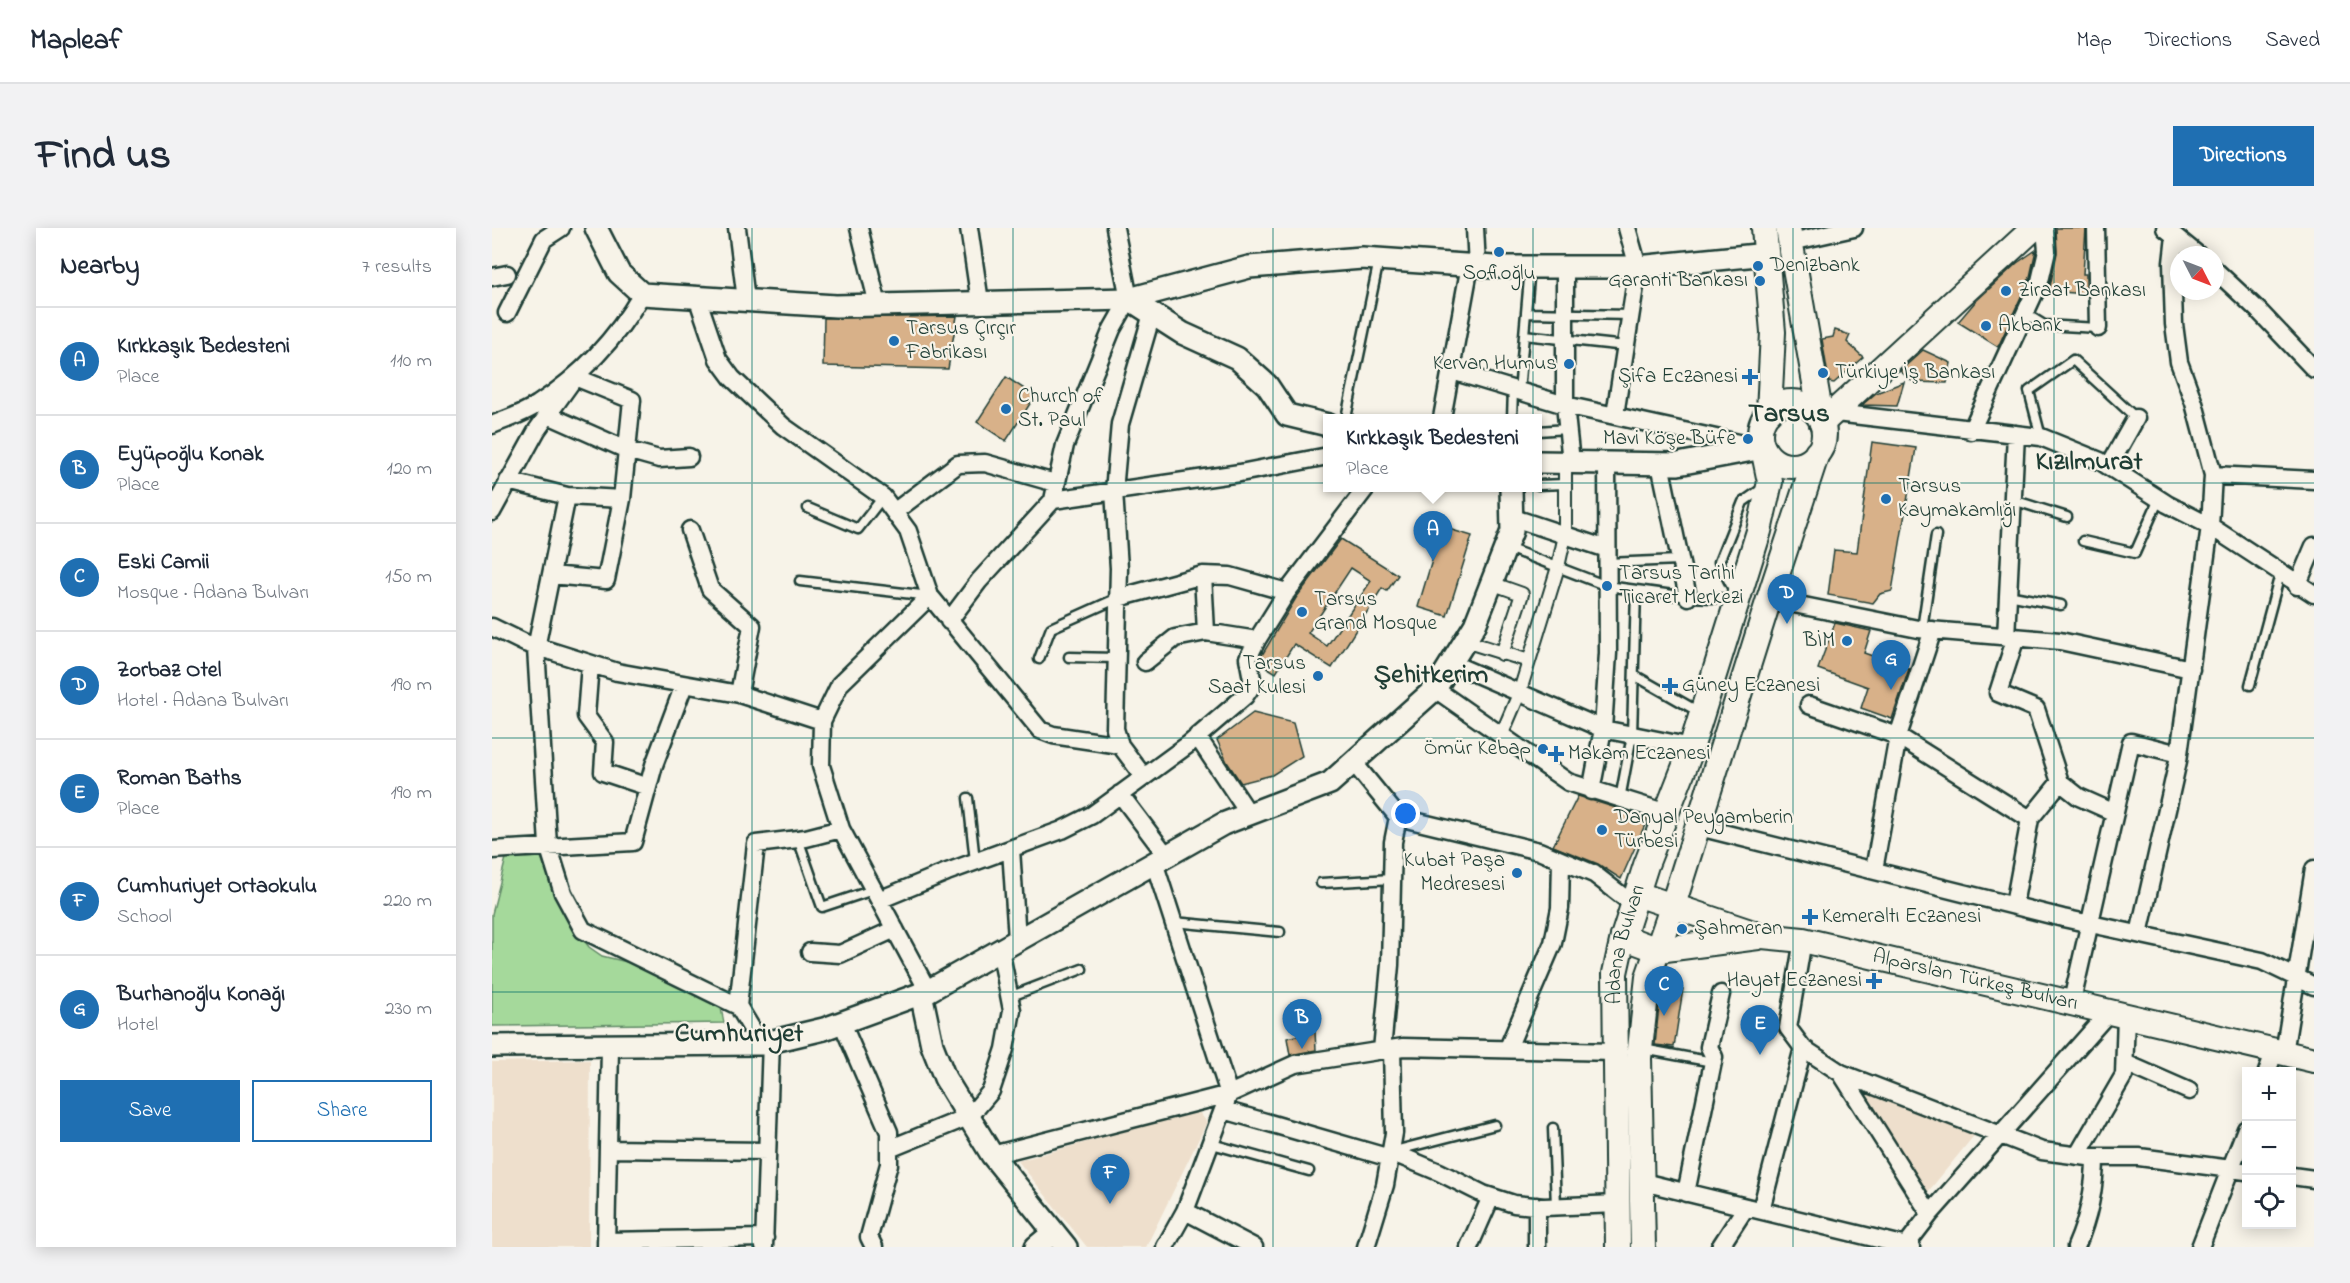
<!DOCTYPE html>
<html lang="en">
<head>
<meta charset="utf-8">
<style>
  body { margin:0; font-family:"Indie Flower",sans-serif; background:#f2f2f3; color:#1f2937 }
  .controls { position:absolute; right:18px; bottom:18px; display:grid; overflow:hidden; border-radius:0px; box-shadow:0 3px 15px #0003 }
  .controls button { width:54px; height:54px; display:grid; place-items:center; padding:0; border:0; border-bottom:2px solid #e0e1e3; background:#fff; color:#1f2937; font:30px sans-serif }
  .compass { position:absolute; left:1678px; top:18px; width:54px; height:54px; border-radius:50%; background:#fff; box-shadow:0 3px 15px #0003; rotate:132deg }
  .you { position:absolute; left:914px; top:586px; width:21px; height:21px; margin:-15px; border:4px solid #fff; border-radius:50%; background:#1a73e8; box-shadow:0 0 0 9px #1a73e833 }
  .badge { display:grid; place-items:center; width:39px; height:39px; border-radius:50%; background:#1f6fb2; color:#fff; font-size:20px; font-weight:700 }
  .pin { position:absolute; translate:-50% -50px; filter:drop-shadow(0 2px 3px #0008) }
  .pin::after { content:''; position:absolute; top:32px; width:21px; height:18px; background:inherit; clip-path:polygon(0 0,100% 0,50% 100%) }
  .popup { position:absolute; left:831px; top:186px; width:219px; height:78px; box-sizing:border-box; display:grid; place-content:center; border-radius:0px; background:#fff; filter:drop-shadow(0 2px 4px #0005); font-size:20px; white-space:nowrap; color:#747a83 }
  .popup b { font-size:22px; color:#1f2937 }
  .popup::after { content:''; position:absolute; left:50%; top:100%; margin-left:-12px; border:12px solid transparent; border-top-color:#fff }
  .list { margin:0; padding:0; list-style:none }
  h2 { display:flex; justify-content:space-between; align-items:center; height:78px; margin:0; padding:0 24px; font-size:26px }
  h2 small { font-size:20px; font-weight:400; color:#747a83 }
  .list li { display:grid; grid-template-columns:39px 1fr auto; gap:18px; align-items:center; box-sizing:border-box; height:108px; padding:0 24px; border-top:2px solid #e0e1e3 }
  .list b { display:block; font-size:22px; white-space:nowrap }
  .list p { margin:0; font-size:20px; white-space:nowrap; color:#747a83 }
  .list em { font-size:20px; font-style:normal; color:#747a83 }
  .actions { display:flex; gap:12px; padding:18px 24px }
  .actions a { flex:1; padding:14px 0; border:2px solid #1f6fb2; border-radius:0px; text-align:center; font-size:21px; color:#1f6fb2 }
  .actions .main { background:#1f6fb2; color:#fff }
  .icon { flex:none; width:33px; height:33px; fill:none; stroke:currentColor; stroke-width:2; stroke-linecap:round; stroke-linejoin:round }
  .map { position:relative; flex:none; width:1822px; height:1019px; overflow:hidden; border-radius:0px }
  header { display:flex; align-items:center; gap:36px; box-sizing:border-box; height:84px; padding:0 30px; background:#fff; border-bottom:2px solid #e0e1e3 }
  header strong { font-size:28px }
  nav { display:flex; gap:33px; margin-inline-start:auto; font-size:21px }
  .intro { display:flex; align-items:center; justify-content:space-between; box-sizing:border-box; height:144px; padding:0 36px }
  h1 { margin:0; font-size:42px }
  .button { padding:15px 27px; border-radius:0px; background:#1f6fb2; color:#fff; font-size:21px; font-weight:700 }
  main { display:flex; gap:36px; padding:0 36px }
  aside { flex:1; background:#fff; border-radius:0px; box-shadow:0 3px 15px #0003 }
  .map>svg:first-child { display:block }
  .built { fill:#eedfcc }
  .green { fill:#a5d99b; stroke:#628b68; stroke-width:1.5 }
  .building { fill:#d8b189; stroke:#1f3d34; stroke-width:1.5; fill-rule:evenodd }
  .lines { fill:none; stroke-linecap:round; stroke-linejoin:round }
  .service-casing { stroke:#1f3d34; stroke-width:13 }
  .pedestrian-casing { stroke:#1f3d34; stroke-width:16 }
  .minor-casing { stroke:#1f3d34; stroke-width:21 }
  .tertiary-casing { stroke:#1f3d34; stroke-width:26 }
  .secondary-casing { stroke:#1f3d34; stroke-width:28 }
  .service { stroke:#f7f3e8; stroke-width:8 }
  .pedestrian { stroke:#f7f3e8; stroke-width:12 }
  .minor { stroke:#f7f3e8; stroke-width:16 }
  .tertiary { stroke:#f7f3e8; stroke-width:21 }
  .secondary { stroke:#f7f3e8; stroke-width:24 }
  .grid { fill:none; stroke:#0f766e; stroke-width:1.5; stroke-opacity:0.55 }
  .poi-dot { fill:#1f6fb2; stroke:#f7f3e8; stroke-width:2 }
  .labels { text-anchor:middle; dominant-baseline:central; stroke-width:4.5; stroke-linejoin:round; paint-order:stroke }
  .poi-label { font-size:21px; fill:#1f3d34; stroke:#f7f3e8; text-anchor:start }
  .street-label { font-size:21px; fill:#1f3d34; stroke:#f7f3e8 }
  .district-label { font-size:27px; font-weight:bold; fill:#1f3d34; stroke:#f7f3e8 }
</style>
</head>
<body>
<header>
<strong>Mapleaf</strong>
<nav><a>Map</a><a>Directions</a><a>Saved</a></nav>
</header>
<div class="intro"><h1>Find us</h1><a class="button">Directions</a></div>
<main>
<aside>
<h2>Nearby<small>7 results</small></h2>
<ul class="list">
<li><span class="badge">A</span><div><b>Kırkkaşık Bedesteni</b><p>Place</p></div><em>110 m</em></li>
<li><span class="badge">B</span><div><b>Eyüpoğlu Konak</b><p>Place</p></div><em>120 m</em></li>
<li><span class="badge">C</span><div><b>Eski Camii</b><p>Mosque · Adana Bulvarı</p></div><em>150 m</em></li>
<li><span class="badge">D</span><div><b>Zorbaz Otel</b><p>Hotel · Adana Bulvarı</p></div><em>190 m</em></li>
<li><span class="badge">E</span><div><b>Roman Baths</b><p>Place</p></div><em>190 m</em></li>
<li><span class="badge">F</span><div><b>Cumhuriyet Ortaokulu</b><p>School</p></div><em>220 m</em></li>
<li><span class="badge">G</span><div><b>Burhanoğlu Konağı</b><p>Hotel</p></div><em>230 m</em></li>
</ul>
<div class="actions"><a class="main">Save</a><a>Share</a></div>
</aside>
<div class="map">
<svg width="1822" height="1019" viewBox="0 0 1822 1019">
  <rect width="100%" height="100%" fill="#f7f3e8"/>
  <filter id="ink" filterUnits="userSpaceOnUse"><feTurbulence type="fractalNoise" baseFrequency=".0167" numOctaves="2"/><feDisplacementMap in="SourceGraphic" scale="12" xChannelSelector="R" yChannelSelector="G"/><feConvolveMatrix kernelMatrix="1 2 1 2 8 2 1 2 1" color-interpolation-filters="sRGB"/></filter>
  <g filter="url(#ink)">
    <!-- built -->
    <path class="built" d="M98,832L97,1019H0V834Z
      M1381,861L1485,904L1435,965L1429,964L1373,868Z
      M706,883L715,894L654,1019H595L526,933Z"/>
    <!-- green -->
    <path class="green" d="M44,625L49,629L62,664L78,694L97,719L110,728L139,735L221,772L229,780L232,795L0,798V686L15,626Z"/>
    <!-- building -->
    <path class="building" d="M1564,0H1594L1591,46H1594V66L1557,63L1565,25Z
      M1544,22L1538,49L1506,119L1466,94L1483,74L1525,35Z
      M465,88L456,141L331,138L332,90Z
      M1343,102L1358,107L1355,114L1371,129L1342,155L1337,154L1330,111L1341,109Z
      M1431,122L1459,135L1455,155L1421,154L1408,143Z
      M514,149L543,168L514,213L485,194Z
      M1412,154L1405,178L1370,177L1384,165Z
      M1380,214L1424,220L1400,363L1388,366L1381,375L1336,367L1342,322L1365,324Z
      M950,299L980,308L955,388L926,379Z
      M849,311L906,347L895,363L890,360L840,440L802,416L784,445L768,435L767,432L804,370ZM859,340L879,353L835,418L816,405Z
      M1343,395L1379,403L1372,425L1417,441L1400,491L1369,480L1376,459L1326,441Z
      M761,485L801,495L810,528L780,547L749,555L735,534L725,512Z
      M1086,568L1156,590L1129,651L1106,636L1061,618Z
      M1169,758L1191,761L1182,819L1163,817Z
      M823,804L824,822L798,827L795,810Z"/>
    <g class="lines">
      <defs>
        <path id="service" d="M1034,85L1139,87
          M1534,86L1552,97L1606,100
          M1032,107L1134,118
          M1027,164L1038,39
          M854,190L887,32
          M1020,190L1021,162
          M1046,203L1075,201
          M1549,209L1537,163L1581,132L1644,190
          M1046,257L1073,256
          M1521,272L1575,289
          M316,280L366,301L391,269
          M1591,313L1643,325L1667,271
          M1013,319L1115,358L1196,369L1246,371L1227,334L1251,274L1271,260
          M1115,335L1187,332
          M308,353L438,368
          M1516,367L1569,377
          M1430,401L1444,307
          M577,429L624,430
          M547,431L559,400L626,370
          M1142,447L1207,484
          M1758,457L1788,346
          M476,570L483,633
          M1128,571L1140,507L1144,362
          M306,611L330,679L381,662
          M829,655L900,651
          M682,694L788,704
          M517,769L590,741
          M1151,821L1221,834
          M1061,900L1064,978
          M720,916L817,943
          M902,923L1003,897"/>
        <path id="pedestrian" d="M999,355L1030,366L1010,426
          M973,413L1037,433
          M1009,508L1027,466L1066,339L1073,307V234"/>
        <path id="minor" d="M245,0L254,72
          M367,0L386,77
          M477,0L488,74
          M983,0L985,38
          M1604,0L1606,100
          M1673,0L1706,27
          M1299,14L1362,0
          M1073,39V177L1079,234
          M1723,42L1766,82L1822,141
          M0,49L15,46
          M205,69L226,131L240,150L291,198L391,269L416,303L438,368L548,502L561,507L628,517
          M15,85L52,11L69,0
          M960,143L1073,177L1265,219
          M1344,185L1549,209L1608,233L1675,276L1718,298L1822,366
          M56,187L135,222L167,231L197,229
          M1123,187L1146,39L1135,0
          M950,190L978,37
          M0,197C15,191 33,185 46,176C89,148 124,111 150,66
          M1479,203L1548,53L1555,23L1553,0
          M1168,236L1196,369
          M1617,238L1644,190
          M1721,247L1822,252
          M16,253L75,268L130,271
          M75,268L44,420L56,617L71,665L91,702L246,778
          M561,272L748,245L836,228
          M0,284L45,202L83,149L140,172L130,271L114,352L59,347
          M402,284L466,236L493,235L563,255
          M1019,289L1115,321
          M198,302L218,361L260,398L247,466
          M711,347L714,404
          M1805,358L1822,318
          M626,370L711,347L738,348L795,364
          M1277,371L1426,401L1568,413L1699,441
          M457,393L487,353L561,272L573,217L620,101L637,71L623,0
          M0,399L33,415L125,444L247,466L330,493
          M1514,409L1524,206
          M1524,409L1506,465L1544,481L1568,554L1587,569L1623,585
          M653,434L683,410L714,404L765,412
          M959,435L1111,501L1200,519
          M98,436L94,488L113,514L111,544L156,559
          M943,461L1076,554L1175,585
          M1317,477L1406,508L1538,591
          M705,508L757,586
          M862,535L906,589L1047,623L1102,646L1142,677
          M652,549L628,517L623,501L627,340L622,263L628,196L660,86
          M1099,563L1111,501L1116,425L1115,234
          M628,566L674,627
          M1207,599L1571,690L1770,733L1822,758
          M519,621L525,711
          M0,622L141,614L162,537L192,457
          M662,634L737,866L693,983L673,1019
          M1382,642L1406,508L1441,402
          M387,672L455,644L570,602L600,587L697,516L753,468L761,456L756,430L765,412L795,364L874,260
          M1522,677L1538,591L1568,554
          M1647,706L1686,533L1718,298L1721,247L1702,175L1687,134L1682,96L1680,35L1683,8
          M1311,712L1296,800L1311,820L1349,845L1550,923L1596,929H1647L1754,943
          M318,724L348,726L403,701
          M436,763L349,601L329,538L330,493L348,456L438,368
          M1580,773L1639,514L1687,526
          M350,795L397,904V936L377,1009L382,1019
          M269,816L246,778L264,616L314,610L349,601
          M1016,820L1061,715L1068,680L1069,632
          M890,822L898,737L901,614L906,589
          M1792,825L1822,641
          M1633,835L1697,863
          M1775,844L1783,822
          M1349,845L1438,986
          M732,882L898,930
          M116,921L275,923
          M397,921L478,888L499,863L513,821L520,782L508,721
          M899,924L947,944L991,966L1022,976L1052,979L1125,976
          M500,927L737,866L803,836L911,819L1122,824
          M1585,928L1632,847L1634,787
          M1800,948L1822,951
          M1151,954L1419,1019
          M1194,965L1222,829L1217,819L1229,766
          M1045,978V1019
          M1269,982L1311,820
          M693,983L762,1019
          M114,1013L273,1010
          M1415,1016L1438,986L1618,783
          M114,1019L118,819
          M272,1019L279,813
          M874,1019L893,957L902,905L900,821
          M977,1019L999,969
          M1228,1019L1254,979
          M1584,1019C1597,989 1603,962 1603,929
          M1708,1019L1754,901"/>
        <path id="tertiary" d="M104,0L127,45L150,66L344,78L637,71L757,39L870,30L1002,39H1146L1275,26
          M637,71L690,105L745,130L775,157L795,187L836,197
          M1046,234L1186,236L1271,220
          M429,765L440,817L453,850L500,927L574,1019
          M0,818L269,816L332,801L436,763L731,596L838,555L943,461L983,397L1020,303L1019,260
          M544,1019L562,1004"/>
        <g id="secondary">
          <path d="M1272,0L1281,104L1277,184"/>
          <path d="M1296,0L1330,195"/>
          <circle cx="1300" cy="206" r="32"/>
          <path d="M1330,195L1542,0"/>
          <path id="s1" d="M1145,666L1270,708L1311,712L1822,832"/>
          <path d="M1131,709L1166,722L1266,709"/>
          <path id="s2" d="M1126,1019L1123,745L1131,709L1154,637L1196,530L1267,303L1278,254L1271,220"/>
          <path d="M1151,1019L1147,830L1156,749L1181,677L1277,371L1325,225"/>
        </g>
      </defs>
      <!-- service casing -->
      <use href="#service" class="service-casing"/>
      <!-- pedestrian casing -->
      <use href="#pedestrian" class="pedestrian-casing"/>
      <!-- minor casing -->
      <use href="#minor" class="minor-casing"/>
      <!-- tertiary casing -->
      <use href="#tertiary" class="tertiary-casing"/>
      <!-- secondary casing -->
      <use href="#secondary" class="secondary-casing"/>
      <!-- service -->
      <use href="#service" class="service"/>
      <!-- pedestrian -->
      <use href="#pedestrian" class="pedestrian"/>
      <!-- minor -->
      <use href="#minor" class="minor"/>
      <!-- tertiary -->
      <use href="#tertiary" class="tertiary"/>
      <!-- secondary -->
      <use href="#secondary" class="secondary"/>
    </g>
  </g>
  <!-- grid -->
  <path class="grid" d="M260,0V1019M521,0V1019M781,0V1019M1041,0V1019M1301,0V1019M1562,0V1019M0,255H1822M0,510H1822M0,764H1822"/>
  <!-- markers -->
  <g class="poi-dot">
    <circle cx="1007" cy="24" r="6"/>
    <circle cx="1266" cy="38" r="6"/>
    <circle cx="1268" cy="53" r="6"/>
    <circle cx="1514" cy="63" r="6"/>
    <circle cx="1494" cy="98" r="6"/>
    <circle cx="402" cy="113" r="6"/>
    <circle cx="1077" cy="136" r="6"/>
    <circle cx="1331" cy="145" r="6"/>
    <path d="M1255 140h6v6h6v6h-6v6h-6v-6h-6v-6h6z"/>
    <circle cx="514" cy="181" r="6"/>
    <circle cx="1256" cy="211" r="6"/>
    <circle cx="1394" cy="271" r="6"/>
    <circle cx="1115" cy="358" r="6"/>
    <circle cx="810" cy="384" r="6"/>
    <circle cx="1355" cy="413" r="6"/>
    <circle cx="826" cy="448" r="6"/>
    <path d="M1175 449h6v6h6v6h-6v6h-6v-6h-6v-6h6z"/>
    <circle cx="1051" cy="521" r="6"/>
    <path d="M1061 517h6v6h6v6h-6v6h-6v-6h-6v-6h6z"/>
    <circle cx="1110" cy="602" r="6"/>
    <circle cx="1025" cy="645" r="6"/>
    <path d="M1315 680h6v6h6v6h-6v6h-6v-6h-6v-6h6z"/>
    <circle cx="1190" cy="701" r="6"/>
    <path d="M1379 744h6v6h6v6h-6v6h-6v-6h-6v-6h6z"/>
  </g>
  <g class="labels">
    <!-- poi labels -->
    <g class="poi-label">
      <text x="1278" y="38">Denizbank</text>
      <text x="1007" y="46" text-anchor="middle">Sofioğlu</text>
      <text x="1256" y="53" text-anchor="end">Garanti Bankası</text>
      <text x="1526" y="63">Ziraat Bankası</text>
      <text x="1506" y="98">Akbank</text>
      <text x="414" y="101">Tarsus Çırçır<tspan x="414" dy="24">Fabrikası</tspan></text>
      <text x="1065" y="136" text-anchor="end">Kervan Humus</text>
      <text x="1343" y="145">Türkiye İş Bankası</text>
      <text x="1246" y="149" text-anchor="end">Şifa Eczanesi</text>
      <text x="526" y="169">Church of<tspan x="526" dy="24">St. Paul</tspan></text>
      <text x="1244" y="211" text-anchor="end">Mavi Köşe Büfe</text>
      <text x="1406" y="259">Tarsus<tspan x="1406" dy="24">Kaymakamlığı</tspan></text>
      <text x="1127" y="346">Tarsus Tarihi<tspan x="1127" dy="24">Ticaret Merkezi</tspan></text>
      <text x="822" y="372">Tarsus<tspan x="822" dy="24">Grand Mosque</tspan></text>
      <text x="1343" y="413" text-anchor="end">BİM</text>
      <text x="814" y="436" text-anchor="end">Tarsus<tspan x="814" dy="24">Saat Kulesi</tspan></text>
      <text x="1190" y="458">Güney Eczanesi</text>
      <text x="1039" y="521" text-anchor="end">Ömür Kebap</text>
      <text x="1076" y="526">Makam Eczanesi</text>
      <text x="1122" y="590">Danyal Peygamberin<tspan x="1122" dy="24">Türbesi</tspan></text>
      <text x="1013" y="633" text-anchor="end">Kubat Paşa<tspan x="1013" dy="24">Medresesi</tspan></text>
      <text x="1330" y="689">Kemeraltı Eczanesi</text>
      <text x="1202" y="701">Şahmeran</text>
      <text x="1370" y="753" text-anchor="end">Hayat Eczanesi</text>
    </g>
    <!-- street labels -->
    <g class="street-label">
      <text stroke="none"><textPath href="#s2" startOffset="304">Adana Bulvarı</textPath></text>
      <text stroke="none"><textPath href="#s1" startOffset="350">Alparslan Türkeş Bulvarı</textPath></text>
    </g>
    <!-- district labels -->
    <g class="district-label">
      <text x="1297" y="186">Tarsus</text>
      <text x="1597" y="234">Kızılmurat</text>
      <text x="939" y="447">Şehitkerim</text>
      <text x="247" y="806">Cumhuriyet</text>
    </g>
  </g>
</svg>
<div class="controls">
<button>+</button>
<button>−</button>
<button><svg class="icon" aria-label="locate" viewBox="0 0 24 24"><circle cx="12" cy="12" r="6"/><path d="M12 2v4M12 18v4M2 12h4M18 12h4"/></svg></button>
</div>
<svg class="compass" viewBox="-18 -18 36 36"><path d="M0-13l5 13h-10z" fill="#e53935"/><path d="M0 13l5-13h-10z" fill="#747a83"/></svg>
<div class="you"></div>
<div class="pin badge" style="left:941px;top:333px">A</div>
<div class="popup"><b>Kırkkaşık Bedesteni</b>Place</div>
<div class="pin badge" style="left:810px;top:821px">B</div>
<div class="pin badge" style="left:1172px;top:788px">C</div>
<div class="pin badge" style="left:1295px;top:396px">D</div>
<div class="pin badge" style="left:1268px;top:827px">E</div>
<div class="pin badge" style="left:618px;top:976px">F</div>
<div class="pin badge" style="left:1399px;top:462px">G</div>
</div>
</main>
</body>
</html>
